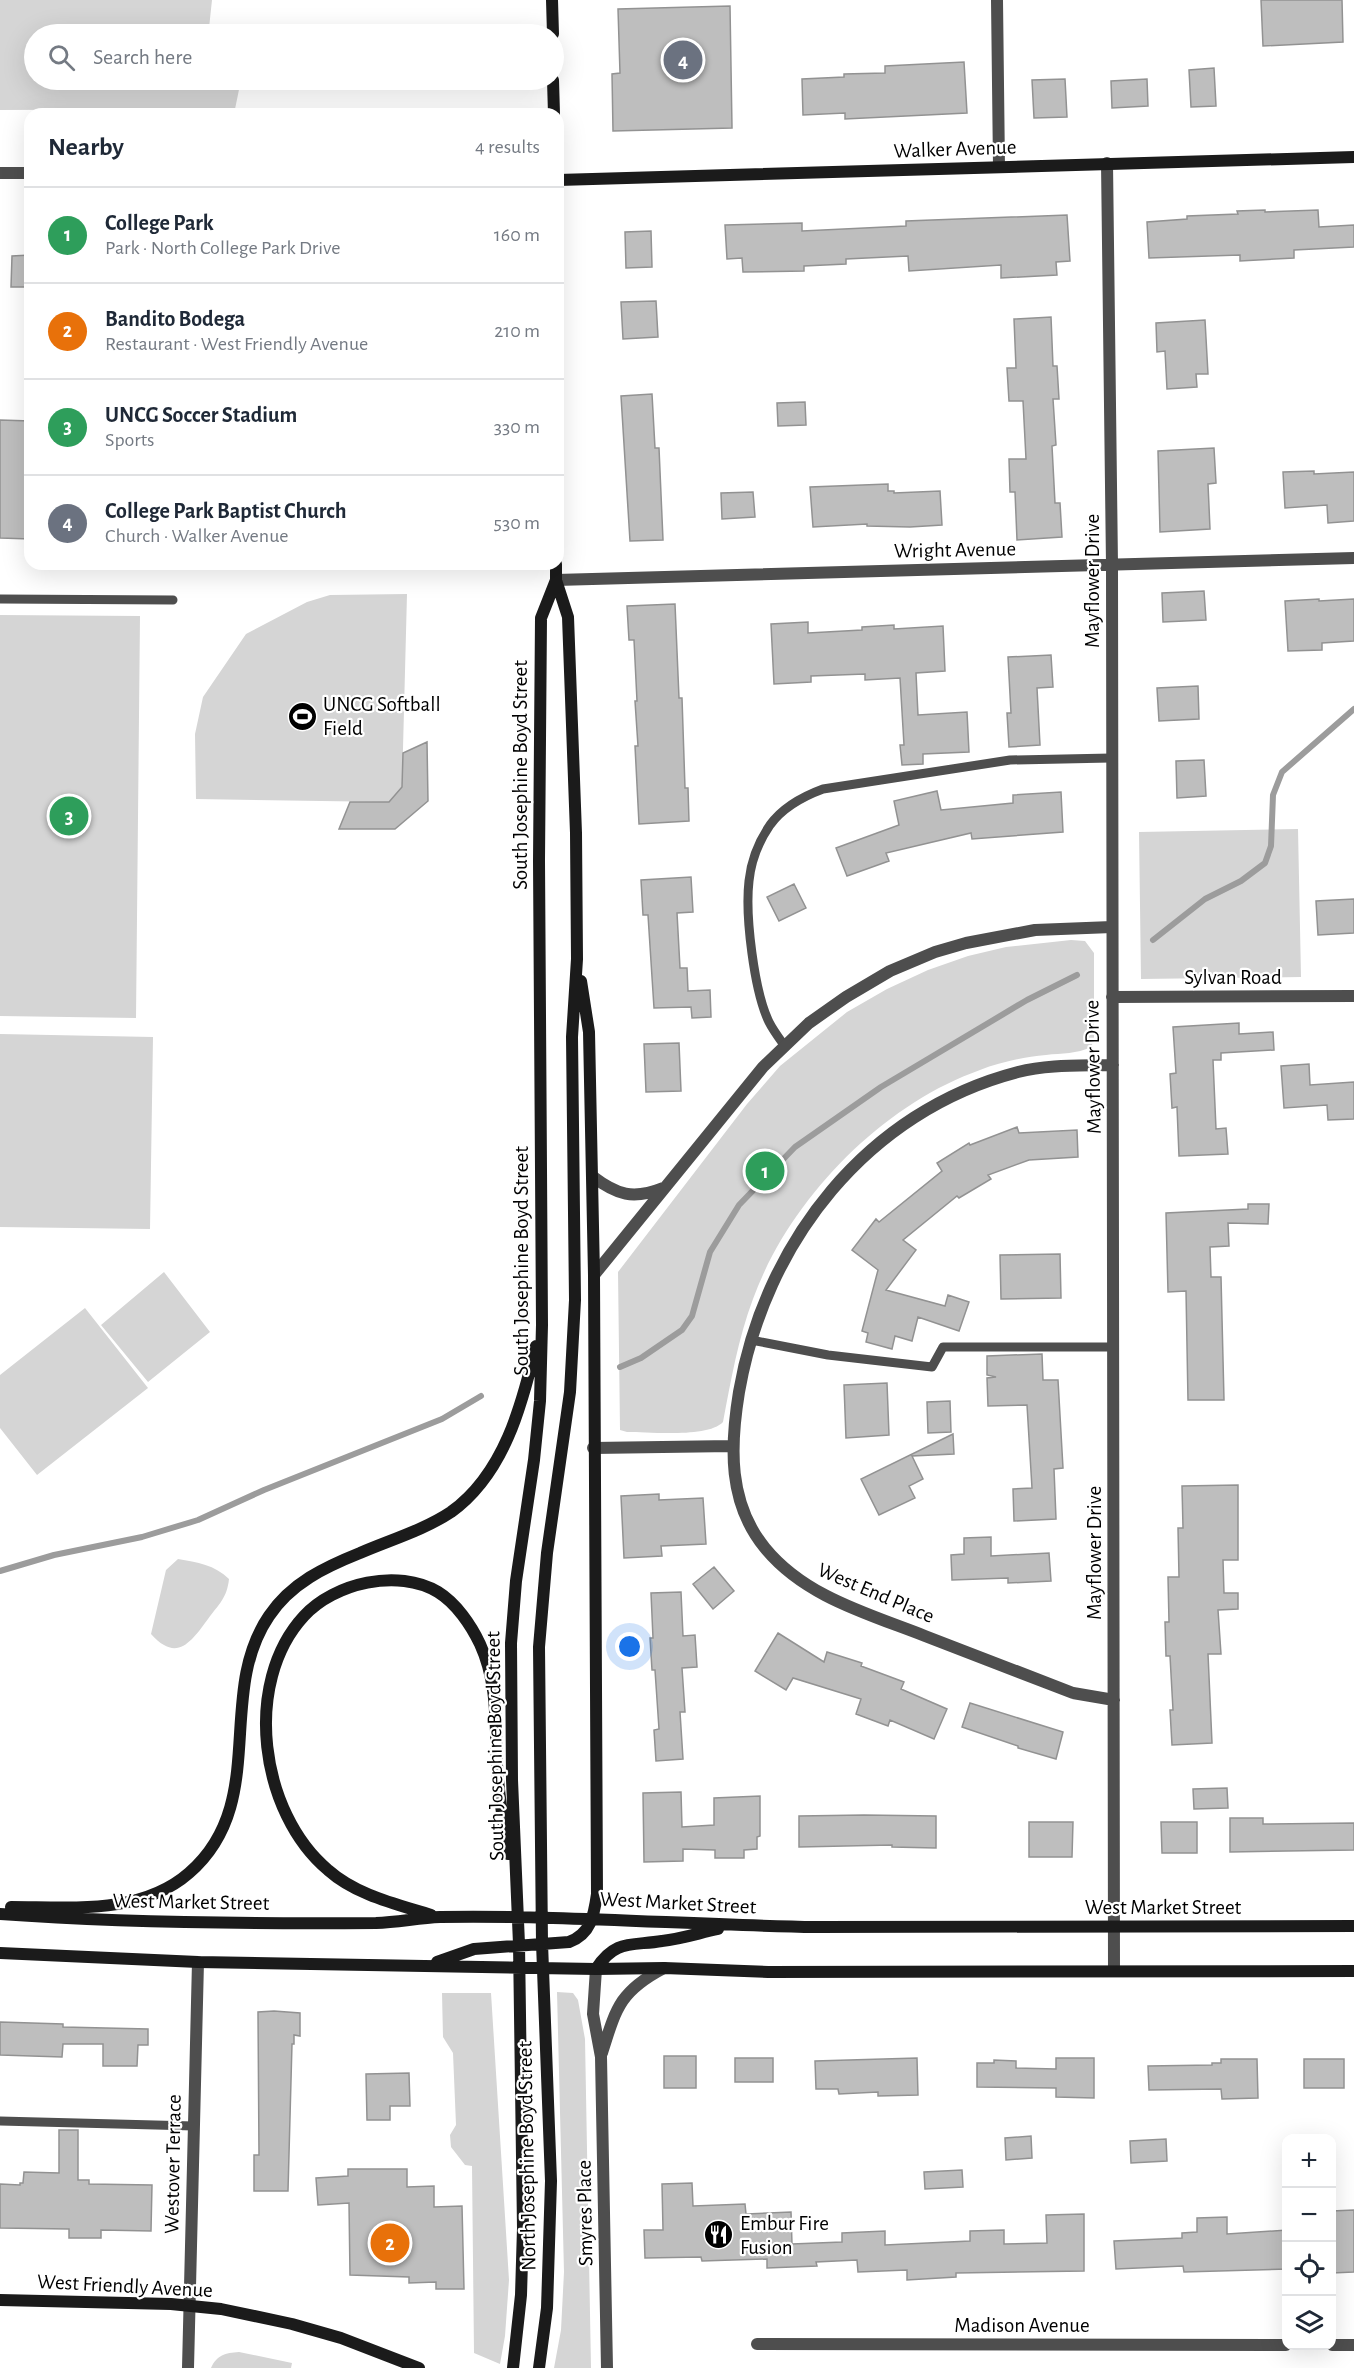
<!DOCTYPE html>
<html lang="en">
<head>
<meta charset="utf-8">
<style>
  body { margin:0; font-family:"Alegreya Sans",sans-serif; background:#f2f2f3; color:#1f2937 }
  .controls { position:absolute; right:18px; bottom:18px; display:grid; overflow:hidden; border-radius:12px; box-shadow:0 6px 24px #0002 }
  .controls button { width:54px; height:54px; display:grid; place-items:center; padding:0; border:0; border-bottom:2px solid #e0e1e3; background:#fff; color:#1f2937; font:30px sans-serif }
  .you { position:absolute; left:630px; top:1647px; width:21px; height:21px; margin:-15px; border:4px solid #fff; border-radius:50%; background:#1a73e8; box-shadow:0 0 0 9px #1a73e833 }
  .badge { display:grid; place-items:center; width:39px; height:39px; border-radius:50%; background:#7c3aed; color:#fff; font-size:20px; font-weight:700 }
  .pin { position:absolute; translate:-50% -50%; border:3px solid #fff; box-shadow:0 2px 6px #0006 }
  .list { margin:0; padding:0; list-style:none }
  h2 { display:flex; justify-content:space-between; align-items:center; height:78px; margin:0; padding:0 24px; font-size:26px }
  h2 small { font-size:20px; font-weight:400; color:#747a83 }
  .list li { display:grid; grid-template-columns:39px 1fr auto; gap:18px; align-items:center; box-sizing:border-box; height:96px; padding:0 24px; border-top:2px solid #e0e1e3 }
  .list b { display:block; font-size:22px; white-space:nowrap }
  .list p { margin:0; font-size:20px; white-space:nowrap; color:#747a83 }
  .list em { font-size:20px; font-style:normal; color:#747a83 }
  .icon { flex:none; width:33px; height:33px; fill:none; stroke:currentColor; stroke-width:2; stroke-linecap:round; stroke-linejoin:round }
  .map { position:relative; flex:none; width:1354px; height:2368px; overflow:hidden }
  .search { position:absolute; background:#fff; box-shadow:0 6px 24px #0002; left:24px; top:24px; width:540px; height:66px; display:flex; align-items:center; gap:15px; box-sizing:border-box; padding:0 21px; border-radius:33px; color:#747a83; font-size:22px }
  .panel { position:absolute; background:#fff; box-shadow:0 6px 24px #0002; left:24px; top:108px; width:540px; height:462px; border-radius:18px }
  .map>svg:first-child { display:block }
  .green { fill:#d5d5d5 }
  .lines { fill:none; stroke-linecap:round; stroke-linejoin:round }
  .stream { stroke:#9c9c9c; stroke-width:6 }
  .building { fill:#bebebe; stroke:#929292; stroke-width:1.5 }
  .lane { stroke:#4e4e4e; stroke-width:9 }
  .street { stroke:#4e4e4e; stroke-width:12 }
  .secondary { stroke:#1b1b1b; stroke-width:12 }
  .labels { text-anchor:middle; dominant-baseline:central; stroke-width:4.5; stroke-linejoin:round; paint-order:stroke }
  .street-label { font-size:21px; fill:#000; stroke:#fff }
  .poi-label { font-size:21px; fill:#000; stroke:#fff; text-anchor:start }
</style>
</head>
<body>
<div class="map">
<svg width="1354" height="2368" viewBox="0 0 1354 2368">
  <rect width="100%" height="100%" fill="#fff"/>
  <!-- green -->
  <path class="green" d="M0,0H212L209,28L242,34H34V80H241L235,109L0,110Z
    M407,594L402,787L389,802L196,799L195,734L203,697L246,634L307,602L330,595Z
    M0,615L140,616L136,1018L0,1016Z
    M1298,829L1301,977L1141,979L1139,832Z
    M1071,940L1085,941L1094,953V1040L1091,1047C1077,1054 1062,1053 1046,1055C1024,1057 1001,1062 980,1070C881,1105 789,1200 753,1299C738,1339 731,1380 723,1422C708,1438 650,1432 627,1432L620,1430L618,1272L747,1104L780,1066L847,1012L887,989L928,970L968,956L1006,947Z
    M0,1034L153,1037L150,1229L0,1227Z
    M164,1272L210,1332L148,1382L101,1325Z
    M85,1308L148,1388L37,1475L0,1428V1375Z
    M178,1559C197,1562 215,1565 229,1579C227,1598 219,1604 208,1619C191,1642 177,1663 151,1634L166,1570Z
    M557,1992L573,1993L578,2000L585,2039L591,2368H554L561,2330L564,2272Z
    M442,1993H491L509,2280L505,2336L500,2364L474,2353L472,2166L465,2165L451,2147L450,2135L456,2125L453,2053L443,2037Z
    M239,2352L292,2363L291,2368H211C217,2355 225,2353 239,2352Z"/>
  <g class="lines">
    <!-- stream -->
    <path class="stream" d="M1153,940L1205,899L1241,881L1265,863L1271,846L1273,795L1282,772L1354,709
      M620,1367L641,1358L682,1330L692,1316L710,1252L739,1205L795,1147L881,1087L1027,1000L1077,975
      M0,1571L54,1555L142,1537L198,1520L264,1490L442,1419L481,1396"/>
  </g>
  <!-- building -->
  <path class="building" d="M1261,0H1342L1343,42L1263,46Z
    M730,6L732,128L613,131L612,74L620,73L618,9Z
    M964,62L967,113L845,119V113L803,115L802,79L844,77V74L885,73V66Z
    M1214,68L1216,106L1191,107L1189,70Z
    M1065,79L1067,117L1034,118L1032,80Z
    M1147,79L1148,106L1112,108L1111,81Z
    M1265,210V212L1318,210L1319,227L1354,225V247L1294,250V258L1240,261V255L1149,258L1147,222L1187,219V216L1238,214L1237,211Z
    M1067,215L1070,261L1056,262L1057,275L1001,278V265L909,271L908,256L846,259V264L804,266V271L743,272L742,258L727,259L725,225L802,223V231L906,226V221Z
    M651,231L652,267L626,268L625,232Z
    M30,255V287H11L12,256Z
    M656,301L658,337L623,339L621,302Z
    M1051,317L1053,366H1057L1059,399H1053L1056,445L1052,446L1055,503H1060L1062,537L1017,540L1015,492H1010L1009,459H1026L1023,401H1009L1007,368H1016L1014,319Z
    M1205,320L1208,374H1196L1197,387L1167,389L1165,351L1157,352L1156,323Z
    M652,394L655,448H659L663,540L630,541L621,396Z
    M805,402L806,425L778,426L777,403Z
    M0,420L30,421V539L0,538Z
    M1214,448L1216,483L1208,484L1210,529L1160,532L1158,451Z
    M1314,471V474L1354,472V521L1328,523L1327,505L1285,508L1283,472Z
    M888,484V491H894V493L940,491L942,525L910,527L867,526V524L813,527L810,487Z
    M753,492L755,517L722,519L721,493Z
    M1204,591L1206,620L1163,622L1162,593Z
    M1319,599V601L1354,599V641L1322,643V650L1288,651L1285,601Z
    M675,604L679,698H682L685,788H688L689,821L639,824L635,746H638L635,701H637L634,640H629L627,606Z
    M808,622V633L862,630V627L894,625V629L943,626L945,671L916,673L918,715L967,712L969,752L923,754V764L902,765L900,745H904L900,678L865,680V674L811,676V682L774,684L771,624Z
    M1051,655L1053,687L1037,688L1040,745L1009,747L1007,713H1011L1008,657Z
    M1198,686L1199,719L1159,721L1157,688Z
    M427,742L428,801L395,829H339L350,802H389L402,787L403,753Z
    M1204,760L1206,796L1177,798L1176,761Z
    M937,791L941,810L1013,803V795L1061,792L1063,832L972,839L971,833L886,853L889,861L847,876L836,848L899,825L894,801Z
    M691,877L693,912L677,913L680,968H687L688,991L710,990L711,1017L692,1018L691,1007L654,1008L648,915H643L641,880Z
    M794,884L806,908L779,921L767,897Z
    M1354,899V933L1318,935L1316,901Z
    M1239,1023V1034L1273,1032L1274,1050L1221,1053V1060H1213L1216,1129L1226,1128L1228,1154L1179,1156L1177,1107L1172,1108L1170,1074L1176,1073L1173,1027Z
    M679,1043L681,1091L646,1092L644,1044Z
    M1309,1064L1310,1085L1354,1082V1119L1328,1120L1327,1105L1284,1108L1281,1066Z
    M1017,1127L1019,1133L1077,1130L1078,1157L1029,1160L988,1175L991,1179L959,1198L957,1196L903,1240L916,1250L886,1290L945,1306L948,1295L969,1302L959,1331L918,1317L912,1341L895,1336L892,1349L866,1342L868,1333L862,1331L878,1270L852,1250L876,1219L879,1222L942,1171L937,1163L969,1143L970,1145Z
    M1248,1204H1269L1268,1224L1228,1223L1229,1246L1210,1247L1211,1277H1221L1224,1400H1188L1186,1291L1168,1292L1166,1213L1248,1209Z
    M1060,1254L1061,1298L1001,1299L1000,1255Z
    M1042,1354L1043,1380H1058L1063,1468L1054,1469L1056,1519L1014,1521L1013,1489L1032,1488L1027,1405L988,1406L987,1378L996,1377L987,1375V1356Z
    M887,1383L889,1435L846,1438L844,1385Z
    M950,1401L951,1432L928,1433L927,1402Z
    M953,1434L954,1454L912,1456L923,1479L909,1486L915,1498L879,1515L861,1479Z
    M1238,1485V1560H1223L1224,1593H1238V1609L1218,1610L1221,1654H1208L1212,1743L1172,1745L1170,1710H1173L1170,1656H1166L1165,1622H1169L1168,1577H1179L1178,1528H1183L1182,1486Z
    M659,1494V1500L703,1498L706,1544L661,1546L662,1556L624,1558L621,1496Z
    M991,1537V1556L1049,1553L1051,1581L1008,1583V1578L952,1580L951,1555L964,1554V1538Z
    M714,1567L734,1591L713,1609L693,1584Z
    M681,1592L683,1636L695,1635L697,1667L682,1668L685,1712H680L683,1759L656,1761L654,1730L659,1729L655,1670H652L650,1638H653L651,1593Z
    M778,1633L824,1662L827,1652L862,1663L861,1666L904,1682L901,1689L947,1709L934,1739L890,1720L888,1726L856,1714L861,1699L793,1678L786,1690L755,1671Z
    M970,1703L1063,1732L1056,1759L1018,1748V1746L962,1727Z
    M1227,1788L1228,1808L1194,1809L1193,1789Z
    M681,1792L682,1827L714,1825V1798L760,1796V1836L757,1837V1849L744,1850V1858H715V1850L683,1849V1861L644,1862L643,1793Z
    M864,1815L936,1816V1848L892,1847V1845L799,1847V1816Z
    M1230,1818H1263V1824L1354,1823V1850L1230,1852Z
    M1029,1822H1073L1072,1857H1029Z
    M1161,1822H1197V1853H1162Z
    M274,2011L300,2013V2036L294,2035V2044H292L288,2191H254V2155H259L258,2012Z
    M0,2022L63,2024V2027L148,2029V2045H138L137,2066H103V2044H63L62,2057L0,2055Z
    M664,2056H696V2088H664Z
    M735,2058H773V2082H735Z
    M917,2058L918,2095L878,2096V2092L839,2094L838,2089H816L815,2061Z
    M1056,2058H1094V2098L1056,2097V2088L977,2087V2063H994V2060L1016,2061V2068L1056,2069Z
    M1221,2059H1257L1258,2098L1222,2099L1221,2089L1149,2090L1148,2066L1212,2065V2063H1221Z
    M1304,2059H1344V2088H1304Z
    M409,2073L410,2106H390V2120H367L366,2074Z
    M59,2130H78V2180H89V2184L152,2185L151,2231L101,2230V2238H69V2229L0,2228V2184L20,2185V2183H23L24,2172L59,2173Z
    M1031,2136L1032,2158L1006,2160L1005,2138Z
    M1166,2139L1167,2161L1131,2163L1130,2141Z
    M348,2169H407V2187L434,2186V2207L462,2206L464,2289H436V2282L409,2283V2277L350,2275L349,2203L318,2205L316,2178L348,2176Z
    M962,2170L963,2187L925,2189L924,2172Z
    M692,2183L693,2206L745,2204L746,2214L791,2212L792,2244L842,2242V2233L885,2231V2245L970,2241V2231L1004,2230V2244L1047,2243L1046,2215L1084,2214V2271L956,2273V2277L907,2280V2270L858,2272L857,2260L816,2262L817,2266L767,2268V2259L702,2261L701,2257L645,2258L644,2230H663L662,2184Z
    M1354,2210V2272L1332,2273V2211Z
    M1227,2217V2234L1287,2230V2269L1184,2272L1183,2266L1116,2269L1114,2241L1182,2238V2233L1197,2232V2218Z"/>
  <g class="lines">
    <!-- lane -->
    <path class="lane" d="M0,599L173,600
      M784,1045C779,1038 773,1030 769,1022C754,991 745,915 749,881C751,861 759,841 770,825C783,807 804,796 823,789L1010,760L1111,758
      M751,1340L828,1355L932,1367L943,1347H1113
      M0,2121L194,2126"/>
    <!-- street -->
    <path class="street" d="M997,0L999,167
      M1107,163L1112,565L1114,1971
      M0,173H30
      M556,580L1354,558
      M1112,997L1354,996
      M1113,1065C1082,1066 1049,1064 1018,1072C867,1111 765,1242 739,1392C730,1447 728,1503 765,1548C805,1597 869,1614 925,1636C975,1655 1024,1674 1073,1693L1114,1700
      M592,1176C617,1195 633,1200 663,1188
      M594,1275L763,1067L809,1023L846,997L890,971L935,952L966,943L1035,930L1112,927
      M593,1448L732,1446
      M596,1969L593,2014L601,2057L607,2368
      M602,2053C616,2008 620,1991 664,1968
      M757,2344L1286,2345
      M1332,2345H1354
      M188,2368L198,1962"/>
    <!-- secondary -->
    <path class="secondary" d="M552,0L553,34
      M553,80L554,114
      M558,180L1354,157
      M11,1907C71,1907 141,1915 189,1873C270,1803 215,1695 269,1616C291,1583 325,1567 360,1553C390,1540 424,1530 451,1512C504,1474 522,1405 536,1346
      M0,1914C125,1923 251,1924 376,1923C398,1922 419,1918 440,1917C565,1915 691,1925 816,1927L1354,1926
      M431,1915C396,1904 356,1895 328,1870C260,1813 242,1683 304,1616C334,1583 398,1568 438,1592C456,1603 471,1625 480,1644C498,1683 495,1723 497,1764C498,1794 504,1824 508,1854
      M0,1953L198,1962L596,1969L664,1968L768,1972L1354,1971
      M437,1962L474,1949L569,1942C591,1934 594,1915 597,1894L594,1275L589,1032L581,981
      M596,1969C615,1939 632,1946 662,1941C681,1939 699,1933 718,1929
      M0,2300L171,2304L221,2309L292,2324L341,2338L419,2368
      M513,2368L521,2295L523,2228L519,1944L512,1780L511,1643L516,1581L534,1460L540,1401L542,1325L539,861L541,618L556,580
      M539,2368L547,2308L551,2181L542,1943L539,1647L547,1553L570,1392L575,1300L572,1037L577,959L576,833L568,617L556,580V564"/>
  </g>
  <!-- icons -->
  <defs>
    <symbol id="stadium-disc" viewBox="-11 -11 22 22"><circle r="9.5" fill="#000" stroke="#fff"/><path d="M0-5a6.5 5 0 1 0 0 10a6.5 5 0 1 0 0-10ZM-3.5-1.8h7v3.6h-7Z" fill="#fff"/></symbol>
    <symbol id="restaurant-disc" viewBox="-11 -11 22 22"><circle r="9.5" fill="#000" stroke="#fff"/><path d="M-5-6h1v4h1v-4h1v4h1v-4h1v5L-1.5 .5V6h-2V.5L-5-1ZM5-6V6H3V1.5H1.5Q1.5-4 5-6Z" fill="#fff"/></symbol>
  </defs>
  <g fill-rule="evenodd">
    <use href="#stadium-disc" x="286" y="700" width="33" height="33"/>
    <use href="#restaurant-disc" x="702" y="2218" width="33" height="33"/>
  </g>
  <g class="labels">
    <!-- street labels -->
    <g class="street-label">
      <text transform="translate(955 149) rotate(-2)">Walker Avenue</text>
      <text transform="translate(955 550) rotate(-1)">Wright Avenue</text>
      <text transform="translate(1092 581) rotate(-90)">Mayflower Drive</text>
      <text transform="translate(520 775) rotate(-90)">South Josephine Boyd Street</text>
      <text x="1233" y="977">Sylvan Road</text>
      <text transform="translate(1093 1067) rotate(-91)">Mayflower Drive</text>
      <text transform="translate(521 1261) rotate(-90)">South Josephine Boyd Street</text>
      <text transform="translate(1094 1553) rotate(-90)">Mayflower Drive</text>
      <text transform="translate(876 1593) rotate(23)">West End Place</text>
      <text transform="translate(495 1746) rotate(-91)">South Josephine Boyd Street</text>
      <text transform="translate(191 1902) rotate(1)">West Market Street</text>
      <text transform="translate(678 1903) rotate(3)">West Market Street</text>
      <text x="1163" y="1907">West Market Street</text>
      <text transform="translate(527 2156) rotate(-91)">North Josephine Boyd Street</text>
      <text transform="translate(173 2164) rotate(-89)">Westover Terrace</text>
      <text transform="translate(585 2213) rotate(-91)">Smyres Place</text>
      <text transform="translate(125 2286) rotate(3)">West Friendly Avenue</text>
      <text x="1022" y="2325">Madison Avenue</text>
    </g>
    <!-- poi labels -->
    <g class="poi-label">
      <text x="323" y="704">UNCG Softball<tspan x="323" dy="24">Field</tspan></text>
      <text x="740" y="2223">Embur Fire<tspan x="740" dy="24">Fusion</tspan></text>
    </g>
  </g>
</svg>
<div class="controls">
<button>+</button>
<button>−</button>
<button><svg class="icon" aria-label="locate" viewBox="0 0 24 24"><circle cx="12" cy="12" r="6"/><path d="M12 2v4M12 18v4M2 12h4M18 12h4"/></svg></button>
<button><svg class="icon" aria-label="layers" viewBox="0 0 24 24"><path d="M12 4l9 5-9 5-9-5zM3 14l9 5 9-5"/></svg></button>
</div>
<div class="you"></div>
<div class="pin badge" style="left:765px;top:1171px;background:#2e9e5b">1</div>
<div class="pin badge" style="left:390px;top:2243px;background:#e8710a">2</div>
<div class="pin badge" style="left:69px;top:816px;background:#2e9e5b">3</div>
<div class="pin badge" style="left:683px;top:60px;background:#6b7280">4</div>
<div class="search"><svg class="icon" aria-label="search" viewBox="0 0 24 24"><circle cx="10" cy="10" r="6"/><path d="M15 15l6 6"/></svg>Search here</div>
<section class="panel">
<h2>Nearby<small>4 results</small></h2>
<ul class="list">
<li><span class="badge" style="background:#2e9e5b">1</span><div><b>College Park</b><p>Park · North College Park Drive</p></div><em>160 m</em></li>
<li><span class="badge" style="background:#e8710a">2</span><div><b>Bandito Bodega</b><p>Restaurant · West Friendly Avenue</p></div><em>210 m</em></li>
<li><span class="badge" style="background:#2e9e5b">3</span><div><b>UNCG Soccer Stadium</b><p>Sports</p></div><em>330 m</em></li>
<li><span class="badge" style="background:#6b7280">4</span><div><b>College Park Baptist Church</b><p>Church · Walker Avenue</p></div><em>530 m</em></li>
</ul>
</section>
</div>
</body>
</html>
